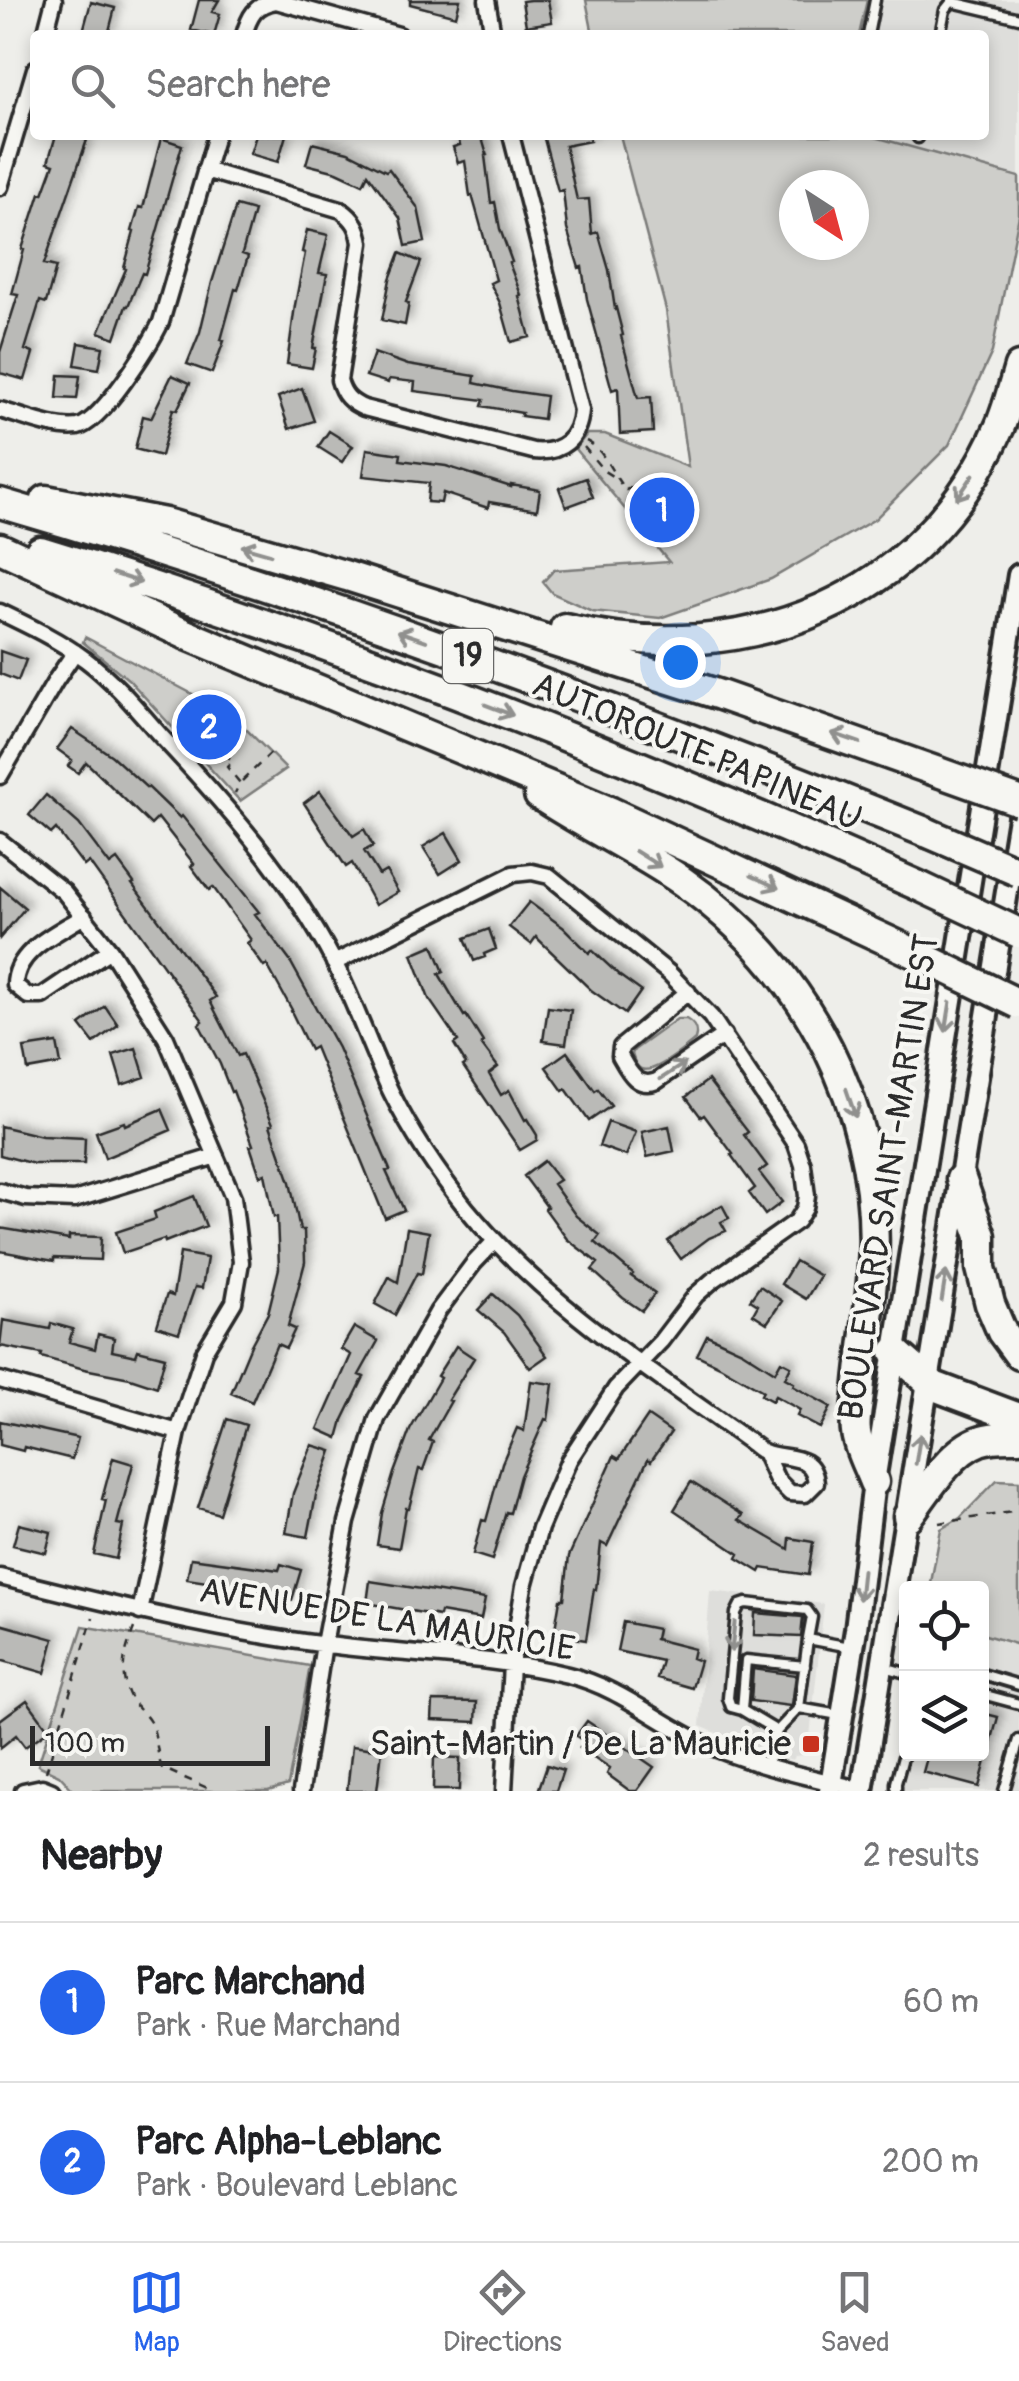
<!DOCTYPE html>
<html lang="en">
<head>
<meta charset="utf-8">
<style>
  body { margin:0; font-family:Pangolin,sans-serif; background:#f6f6f6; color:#202124 }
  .controls { position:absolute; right:30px; bottom:30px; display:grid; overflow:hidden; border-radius:10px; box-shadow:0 5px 15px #0003 }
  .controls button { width:90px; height:90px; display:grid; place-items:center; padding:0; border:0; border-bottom:2px solid #e0e0e0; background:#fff; color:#202124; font:50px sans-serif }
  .compass { position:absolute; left:779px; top:170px; width:90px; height:90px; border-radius:50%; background:#fff; box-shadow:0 5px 15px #0003; rotate:144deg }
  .scale { position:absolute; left:30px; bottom:25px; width:240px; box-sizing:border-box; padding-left:10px; border:5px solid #2b2b2b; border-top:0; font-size:28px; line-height:35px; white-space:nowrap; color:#2b2b2b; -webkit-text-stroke:8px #f6f6f2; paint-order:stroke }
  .you { position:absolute; left:680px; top:662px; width:35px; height:35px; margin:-25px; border:8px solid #fff; border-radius:50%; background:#1a73e8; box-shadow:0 0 0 15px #1a73e833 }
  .badge { display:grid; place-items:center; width:65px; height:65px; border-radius:50%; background:#2563eb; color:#fff; font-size:32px; font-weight:700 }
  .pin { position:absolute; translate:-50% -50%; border:5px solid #fff; box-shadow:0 2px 10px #0006 }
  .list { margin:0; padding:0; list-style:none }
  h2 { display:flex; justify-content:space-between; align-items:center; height:130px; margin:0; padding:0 40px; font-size:42px }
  h2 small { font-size:32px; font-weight:400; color:#757577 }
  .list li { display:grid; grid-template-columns:65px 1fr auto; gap:30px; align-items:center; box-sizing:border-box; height:160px; padding:0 40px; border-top:2px solid #e0e0e0 }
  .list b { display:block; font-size:38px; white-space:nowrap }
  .list p { margin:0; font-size:32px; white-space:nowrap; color:#757577 }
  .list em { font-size:32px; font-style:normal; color:#757577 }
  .icon { flex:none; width:55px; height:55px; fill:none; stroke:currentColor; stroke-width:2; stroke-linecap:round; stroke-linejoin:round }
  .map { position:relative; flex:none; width:1019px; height:1791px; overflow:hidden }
  .search { position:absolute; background:#fff; box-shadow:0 5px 15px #0003; left:30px; right:30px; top:30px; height:110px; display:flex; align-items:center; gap:25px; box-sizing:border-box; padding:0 35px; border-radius:10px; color:#757577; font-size:38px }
  .sheet { height:450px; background:#fff }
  nav { display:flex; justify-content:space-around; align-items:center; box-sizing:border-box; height:140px; border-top:2px solid #e0e0e0; background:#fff; font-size:28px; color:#757577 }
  nav a { display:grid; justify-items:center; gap:5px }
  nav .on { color:#2563eb }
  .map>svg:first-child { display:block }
  .built { fill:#dededb }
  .green { fill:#cececa; stroke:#7c7c7a; stroke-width:2.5; fill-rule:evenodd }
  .building { fill:#babab7; stroke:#2b2b2b; stroke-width:2.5; filter:url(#shadow) }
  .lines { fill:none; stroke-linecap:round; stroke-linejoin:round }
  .lane-casing { stroke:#2b2b2b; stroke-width:15 }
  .street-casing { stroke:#2b2b2b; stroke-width:21 }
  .secondary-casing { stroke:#2b2b2b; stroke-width:28 }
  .highway-casing { stroke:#2b2b2b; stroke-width:35 }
  .path { stroke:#2b2b2b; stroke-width:2.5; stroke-dasharray:8 8; stroke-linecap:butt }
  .lane { stroke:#f6f6f2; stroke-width:8 }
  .street { stroke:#f6f6f2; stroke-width:14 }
  .secondary { stroke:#f6f6f2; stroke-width:20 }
  .highway { stroke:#f6f6f2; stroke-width:28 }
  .highway-bridge-casing { stroke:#2b2b2b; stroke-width:35; stroke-linecap:butt }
  .highway-bridge { stroke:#f6f6f2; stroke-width:28 }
  .oneway { stroke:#90908e }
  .poi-dot { fill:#c8321e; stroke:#f6f6f2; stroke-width:4 }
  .labels { text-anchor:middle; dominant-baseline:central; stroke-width:8; stroke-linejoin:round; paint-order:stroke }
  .shield { fill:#f6f6f2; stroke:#686867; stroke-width:2.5 }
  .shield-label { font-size:32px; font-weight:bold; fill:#2b2b2b }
  .street-label { font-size:35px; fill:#2b2b2b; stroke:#f6f6f2 }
  .poi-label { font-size:35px; fill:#2b2b2b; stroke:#f6f6f2; text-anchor:end }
</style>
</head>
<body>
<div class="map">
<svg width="1019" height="1791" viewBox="0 0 1019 1791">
  <defs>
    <filter id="shadow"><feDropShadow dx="5.5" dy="-5.5" stdDeviation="5" flood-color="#0004"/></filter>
  </defs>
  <rect width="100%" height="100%" fill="#eeeeea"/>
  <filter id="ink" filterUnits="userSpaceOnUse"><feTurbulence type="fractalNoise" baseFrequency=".01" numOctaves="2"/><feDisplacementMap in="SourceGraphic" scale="20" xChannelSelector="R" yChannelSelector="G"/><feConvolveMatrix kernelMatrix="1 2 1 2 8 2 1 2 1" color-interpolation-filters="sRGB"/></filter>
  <g filter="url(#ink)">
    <!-- built -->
    <path class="built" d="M867,0H1019V177L868,135H984V35H859Z
      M710,1591L824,1604L810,1737L806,1738L805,1746L808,1748L803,1755L795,1756L793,1760L757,1750L700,1726Z
      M982,1634L1019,1645V1791H892L898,1723L906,1690V1754H982Z"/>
    <!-- green -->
    <path class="green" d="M586,0H867L859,35H593Z
      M620,135H868L1019,177V215L992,352L949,445L875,519L771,579L660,618L592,611L552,593L543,582L554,570L669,562L575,449L587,434H605L688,467L666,310ZM794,185H854V245H794Z
      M85,637L232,715L286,769L240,801L129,680L83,642Z
      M677,1019H686C695,1024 698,1030 695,1040C685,1048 654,1075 641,1069C635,1066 634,1060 632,1054L634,1050Z
      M997,1480L1019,1481V1645L982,1634V1588H930L941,1529L960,1518Z
      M83,1626L310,1666L288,1785L268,1791H74L59,1775L38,1765Z"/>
    <!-- building -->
    <path class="building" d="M199,0H219L212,12L220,14L214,35L191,30Z
      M410,0H460L456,16L410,4Z
      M530,0H548L552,22L526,26L522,1Z
      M91,2L115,8L108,35H82Z
      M56,135H71L87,140L44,264L56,267L46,303L40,301L25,350L33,353L25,380L0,373V352L18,295L12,294L24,250L22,249L40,193L43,194L54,164L48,162Z
      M256,135H286L278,162L250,154Z
      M457,135H481L487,155L485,156L491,203L495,202L500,229L512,262L509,263L521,295L519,296L530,337L511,342L500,303L490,283L496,280L472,195L470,196L465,161L458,163L453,147L460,145Z
      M543,135H589L590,141L565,146L577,200L589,199L592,234L598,232L609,270L615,309L616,308L623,335L621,336L638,398L651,397L653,432L620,434L618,388L612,390L587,299L582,267L579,268L567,229L563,190L558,191Z
      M161,138L182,145L145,274L142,273L128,306H126L115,338L99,332L126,269L124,268L134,232L132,231L139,207L143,208Z
      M312,143L348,152L386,171L389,169L418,208L425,242L406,246L400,218L368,174L363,184L337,172L306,164Z
      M236,206L254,211L242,254L248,256L238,290L235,289L221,340L224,341L212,373L187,364L200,332L212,282Z
      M307,230L328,235L319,273L327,274L313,348H316L312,368L287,364L295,305L305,253L302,252Z
      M400,253L421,262L406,302L409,303L405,325L382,320L390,279Z
      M79,343L103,347L99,369L75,365Z
      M374,353L408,365L475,376L474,383L512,391L546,396L543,419L521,416L522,413L482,406L484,400L414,391L415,382L389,379L388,383L366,376Z
      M59,375L80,376L77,399L57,398Z
      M172,375L190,383L177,410L173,409L161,456L135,449L143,416L151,418Z
      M302,388L314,421L289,429L278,397Z
      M329,431L353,446L342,462L318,447Z
      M367,449L401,454L400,460L446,466L511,487V485L540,490L537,510L489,502L488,508L443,493L441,503L427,502L429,483L363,476Z
      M586,478L593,497L566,507L559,488Z
      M0,651L26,660L18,681L0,674Z
      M72,729L112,756L147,788L148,787L180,818L182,816L259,912L255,914L290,961L338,1048L390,1170L386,1171L404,1210L385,1218L315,1047L310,1050L291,1011L292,1010L267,965L264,967L247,943L251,940L213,887L209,890L191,866L194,864L158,818L151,825L86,762L78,773L68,766L72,760L57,749Z
      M320,791L353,836L364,829L373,846L364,851L379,875L386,871L398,892L375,905L352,863L346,867L304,803Z
      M46,795L79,824L110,865L117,860L134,883L132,884L216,997L210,1001L238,1056L243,1054L273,1124L270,1125L290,1182L300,1230H304L305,1262L288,1326L295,1329L286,1348L277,1344L252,1402L231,1393L251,1345L268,1313L279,1268L277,1217H274L265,1174L260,1176L250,1146L253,1145L233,1091L231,1092L220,1064L199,1024L203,1021L89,862L84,866L56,829L51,834L29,815Z
      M446,833L462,860L440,874L423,847Z
      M0,887L25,908L0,938Z
      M529,902L564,928L589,953L592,950L620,976L641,991L625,1014L591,990L536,937L531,944L509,927Z
      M489,929L496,949L484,954L485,957L474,961L465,938Z
      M433,945L444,972L439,974L464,1016L466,1015L483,1042L481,1044L498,1067L489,1074L501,1095L509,1090L525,1120L527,1119L537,1135V1140L520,1150L463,1066L466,1064L454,1044L458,1041L429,999L412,954Z
      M105,1006L118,1025L94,1043L80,1025Z
      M548,1007L571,1010L566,1044L543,1041Z
      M57,1043L61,1064L28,1070L24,1048Z
      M136,1048L145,1077L122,1085L113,1055Z
      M567,1052L595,1091L598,1089L611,1106L589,1121L566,1089L563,1091L546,1067Z
      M708,1080L748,1132L744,1135L767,1166L759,1172L782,1202L765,1215L749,1193L755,1188L731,1155L733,1154L704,1115L701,1117L686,1097Z
      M162,1109L171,1130L105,1158L96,1132L124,1122L125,1125Z
      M608,1122L636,1132L626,1156L599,1146Z
      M0,1126L42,1136L85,1138L84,1164H34L0,1155Z
      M669,1126L674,1151L647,1157L642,1132Z
      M544,1161L559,1180L553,1184L576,1216L600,1235L595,1242L633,1274L631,1276L655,1293L642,1311L623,1298L592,1270L598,1263L567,1239L545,1209L547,1207L524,1176Z
      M194,1196L206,1226L165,1242L164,1239L123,1253L116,1232L156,1219L154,1212Z
      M722,1205L729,1218L721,1222L726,1231L709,1238L681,1259L668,1241L698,1219Z
      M0,1228L69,1240V1236L101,1237L100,1260L54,1258V1261L0,1251Z
      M407,1228L429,1232L422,1274L417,1273L395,1315L375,1304L389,1277L398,1282Z
      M180,1253L207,1258L202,1288L195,1287L179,1333L157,1326L167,1294L173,1296Z
      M795,1261L820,1276L806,1299L781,1284Z
      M760,1286L782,1301L767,1323L753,1314L758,1305L750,1300Z
      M493,1294L517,1315L547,1356L530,1368L504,1332L478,1310Z
      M3,1320L50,1329L51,1323L73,1329L69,1342L95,1349L98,1334L114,1338L112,1351L136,1356L138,1350L165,1357L157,1387L130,1378L84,1369L41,1357L42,1354L0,1346Z
      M354,1327L378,1341L359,1375L364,1377L343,1420L338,1438L318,1429L351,1355L341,1349Z
      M707,1335L742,1351L775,1372L781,1361L791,1366L785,1378L794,1383L793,1386L831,1407L820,1428L797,1416L800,1410L775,1396L772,1401L761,1395L763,1391L720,1366L697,1355Z
      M456,1346L474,1358L448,1400L451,1401L429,1440L433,1442L423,1470L419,1469L409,1508H406L399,1548L377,1545L382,1513L394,1473L410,1430L440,1378L437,1376Z
      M531,1381L553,1384L548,1420L545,1419L520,1476L510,1513L506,1512L492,1560L473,1554L482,1520L486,1521L502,1463L517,1428L524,1431Z
      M648,1416L671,1432L651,1461L648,1459L607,1546L601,1543L596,1590L594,1589L586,1640L554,1635L560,1599H564L569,1556L614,1456L619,1459Z
      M227,1419L246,1425L219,1514L198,1508Z
      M0,1421L78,1438L72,1459L24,1447L23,1451L0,1445Z
      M312,1445L332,1451L316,1495L308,1537L286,1533L293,1493Z
      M113,1458L133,1464L117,1524L123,1525L116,1559L94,1554L106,1500L102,1499Z
      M691,1482L743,1515L739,1520L789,1549L790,1538L813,1542L808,1575L762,1568L760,1572L737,1558L739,1554L674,1510Z
      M19,1524L51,1532L46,1553L13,1545Z
      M191,1558L279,1570L281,1564L301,1570L292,1600L265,1591L187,1579Z
      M370,1581L485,1599L481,1619L440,1612L439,1616L367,1603Z
      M755,1613L803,1617L801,1637L754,1635Z
      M623,1622L657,1629L655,1639L694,1649L692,1658L700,1661L692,1688L657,1678L662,1661L617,1651Z
      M0,1624L54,1639L45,1673L0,1660Z
      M753,1669L796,1675L792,1705L790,1706L751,1701Z
      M27,1700L49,1730L25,1747L16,1735L0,1748V1720Z
      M433,1701L477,1702L476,1722L432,1720Z
      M982,1713L998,1717L979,1787L923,1772L928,1754H982Z
      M587,1721L654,1767L637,1791H630L607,1774L610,1768L580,1748L585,1742L576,1736Z
      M352,1746L382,1750L377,1791H347Z
      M434,1757L460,1758L459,1790H433Z
      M547,1765L563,1770L556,1791H538Z"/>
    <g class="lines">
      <defs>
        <path id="lane" d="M952,2L1019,18
          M868,35L875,0
          M940,35L945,10L953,0
          M918,138V135
          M884,1667L906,1673
          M982,1674L1019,1685
          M982,1694L1019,1704
          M799,1708L839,1715
          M742,1710L731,1707L728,1698L736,1613L740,1605L746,1603L807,1610L812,1617L808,1639
          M777,1731L742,1710L746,1660L805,1666
          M767,1765L777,1731L799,1708L808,1639L850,1647
          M896,1791V1783L906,1746
          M1004,1791L1019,1740"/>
        <path id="street" d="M487,0L493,35
          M45,35L54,0
          M244,35C249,17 255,4 276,1L399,35
          M205,170L341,210C354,219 359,228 361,243L339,380C343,395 350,402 364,408L533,451C561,454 579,439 581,410L511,135
          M0,187L35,69
          M0,410C23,416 54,430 78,427C101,423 150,345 161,322L216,135
          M0,612C29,626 59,640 86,660C114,681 137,709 160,735C226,805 290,877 334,962C356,1005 371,1051 392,1094C412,1134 438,1173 466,1208C544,1303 652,1372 751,1443C755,1446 759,1450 764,1452C784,1461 813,1451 816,1483L805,1494L790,1493L777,1480L764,1452
          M0,776L56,680L75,652
          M0,841L64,892L110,950L166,1038L233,1197L241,1262L234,1302L204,1352L178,1432L140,1612
          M84,916C58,933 15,950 15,985L28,996H42L110,950
          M334,963L513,874L532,872L549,876L669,973L711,1017L796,1144L803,1165L807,1196L805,1208L797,1221L712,1281L696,1295L661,1341L616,1388L569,1460L540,1528L524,1586L511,1664L504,1791
          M688,992L621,1047L620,1056C629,1072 637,1089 657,1081L724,1035
          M0,1191L26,1198L74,1200L216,1156
          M0,1380L178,1432
          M0,1577C108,1604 216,1631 327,1645C407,1655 489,1656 568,1675C619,1687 656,1721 703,1743C753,1766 809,1777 863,1790
          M23,1791L42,1787L52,1791
          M301,1791L324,1644L347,1522L377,1419L438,1311L474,1263L495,1241"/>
        <path id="secondary" d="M830,1791L856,1629L874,1482L1019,575
          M862,1791L1019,817"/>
        <path id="highway" d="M46,500L165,523L347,576L720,695L938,772
          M0,503C316,595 623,710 928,833
          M0,548L185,634L611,812L910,951
          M40,551C340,642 633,758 919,886
          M565,628C745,671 924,601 1000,426C1008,407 1013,387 1019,367
          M539,795C585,826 636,849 682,881C808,969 882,1112 873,1266C871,1309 862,1351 859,1394C858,1406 854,1420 856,1432C858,1449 868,1466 874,1482
          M961,1179L981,1236V1268L990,1304L1002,1332L1019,1355
          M895,1352L934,1386L1019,1418
          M908,1516C926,1492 951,1451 979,1441C992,1436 1006,1437 1019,1437"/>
      </defs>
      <!-- lane casing -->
      <use href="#lane" class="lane-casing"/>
      <!-- street casing -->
      <use href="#street" class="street-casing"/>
      <!-- secondary casing -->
      <use href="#secondary" class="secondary-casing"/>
      <!-- highway casing -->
      <use href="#highway" class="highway-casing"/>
      <!-- path -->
      <path class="path" d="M586,441C606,450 611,475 626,490L650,479L665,495
        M584,447L604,471L612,476
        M197,721L208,728V738L212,743L207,750L205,748L199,753
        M212,743L233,761L227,767L240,783L235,793
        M242,781L271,753V750
        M939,1523L1019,1511
        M134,1628C125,1651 118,1673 130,1697C135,1707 145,1713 150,1722C158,1736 156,1754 162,1768L214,1791
        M46,1772L93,1617"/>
      <!-- lane -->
      <use href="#lane" class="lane"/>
      <!-- street -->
      <use href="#street" class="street"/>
      <!-- secondary -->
      <use href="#secondary" class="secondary"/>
      <!-- highway -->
      <use href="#highway" class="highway"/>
      <defs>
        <path id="highway-bridge" d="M938,772L1019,801
          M928,833L1019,872
          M919,886L1019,933
          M910,951L1019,1004"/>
      </defs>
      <!-- highway-bridge casing -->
      <use href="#highway-bridge" class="highway-bridge-casing"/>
      <!-- highway-bridge -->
      <use href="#highway-bridge" class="highway-bridge"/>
    </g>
    <!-- one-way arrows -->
    <defs><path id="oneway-shaft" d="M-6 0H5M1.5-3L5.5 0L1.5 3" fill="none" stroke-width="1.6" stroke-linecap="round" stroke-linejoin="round" transform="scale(2.5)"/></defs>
    <g class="oneway">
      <use href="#oneway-shaft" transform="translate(965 487) rotate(124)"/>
      <use href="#oneway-shaft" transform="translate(256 550) rotate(-164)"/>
      <use href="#oneway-shaft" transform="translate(127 578) rotate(18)"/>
      <use href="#oneway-shaft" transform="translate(412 636) rotate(-161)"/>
      <use href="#oneway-shaft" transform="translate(499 710) rotate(21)"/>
      <use href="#oneway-shaft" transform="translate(846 738) rotate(-161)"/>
      <use href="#oneway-shaft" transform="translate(648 859) rotate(32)"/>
      <use href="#oneway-shaft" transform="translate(765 882) rotate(25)"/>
      <use href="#oneway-shaft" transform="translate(948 1017) rotate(99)"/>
      <use href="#oneway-shaft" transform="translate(673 1071) rotate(-33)"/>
      <use href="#oneway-shaft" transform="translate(851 1103) rotate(71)"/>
      <use href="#oneway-shaft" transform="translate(944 1286) rotate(-81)"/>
      <use href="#oneway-shaft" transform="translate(918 1449) rotate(-81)"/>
      <use href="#oneway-shaft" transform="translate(861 1585) rotate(96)"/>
      <use href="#oneway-shaft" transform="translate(733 1637) rotate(96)"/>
    </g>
  </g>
  <!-- markers -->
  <rect class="poi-dot" x="801" y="1734" width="20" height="20" rx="5"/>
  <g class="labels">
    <!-- shield labels -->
    <rect class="shield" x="443" y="629" width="50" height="54" rx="8"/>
    <g class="shield-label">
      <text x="468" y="656">19</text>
    </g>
    <!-- street labels -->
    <g class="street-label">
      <text transform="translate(697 752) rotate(23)">AUTOROUTE PAPINEAU</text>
      <text transform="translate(889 1177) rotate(-81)">BOULEVARD SAINT-MARTIN EST</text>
      <text transform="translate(387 1620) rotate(9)">AVENUE DE LA MAURICIE</text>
    </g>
    <!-- poi labels -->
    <g class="poi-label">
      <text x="791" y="1744">Saint-Martin / De La Mauricie</text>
    </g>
  </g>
</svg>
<div class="controls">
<button><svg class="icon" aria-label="locate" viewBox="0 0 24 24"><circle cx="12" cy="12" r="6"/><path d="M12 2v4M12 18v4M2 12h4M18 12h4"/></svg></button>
<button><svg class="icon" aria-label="layers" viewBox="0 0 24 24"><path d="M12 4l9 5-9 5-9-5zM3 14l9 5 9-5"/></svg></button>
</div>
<svg class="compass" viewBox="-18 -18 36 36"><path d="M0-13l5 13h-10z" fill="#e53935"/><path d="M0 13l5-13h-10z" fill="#757577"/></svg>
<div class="scale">100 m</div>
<div class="you"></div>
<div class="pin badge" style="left:662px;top:510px">1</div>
<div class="pin badge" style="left:209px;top:727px">2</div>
<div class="search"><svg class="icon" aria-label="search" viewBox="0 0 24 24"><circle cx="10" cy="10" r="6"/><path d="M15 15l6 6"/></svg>Search here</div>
</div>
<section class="sheet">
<h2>Nearby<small>2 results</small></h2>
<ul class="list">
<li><span class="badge">1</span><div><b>Parc Marchand</b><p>Park · Rue Marchand</p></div><em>60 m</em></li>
<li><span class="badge">2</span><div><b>Parc Alpha-Leblanc</b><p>Park · Boulevard Leblanc</p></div><em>200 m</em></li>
</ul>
</section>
<nav>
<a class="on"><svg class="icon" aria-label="map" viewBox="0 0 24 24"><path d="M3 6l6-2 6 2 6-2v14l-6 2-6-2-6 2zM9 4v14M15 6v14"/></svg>Map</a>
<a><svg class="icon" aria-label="directions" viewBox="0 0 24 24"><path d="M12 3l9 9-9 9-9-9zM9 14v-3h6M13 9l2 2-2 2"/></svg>Directions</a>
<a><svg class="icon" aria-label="saved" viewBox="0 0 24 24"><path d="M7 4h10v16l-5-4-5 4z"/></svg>Saved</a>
</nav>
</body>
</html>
